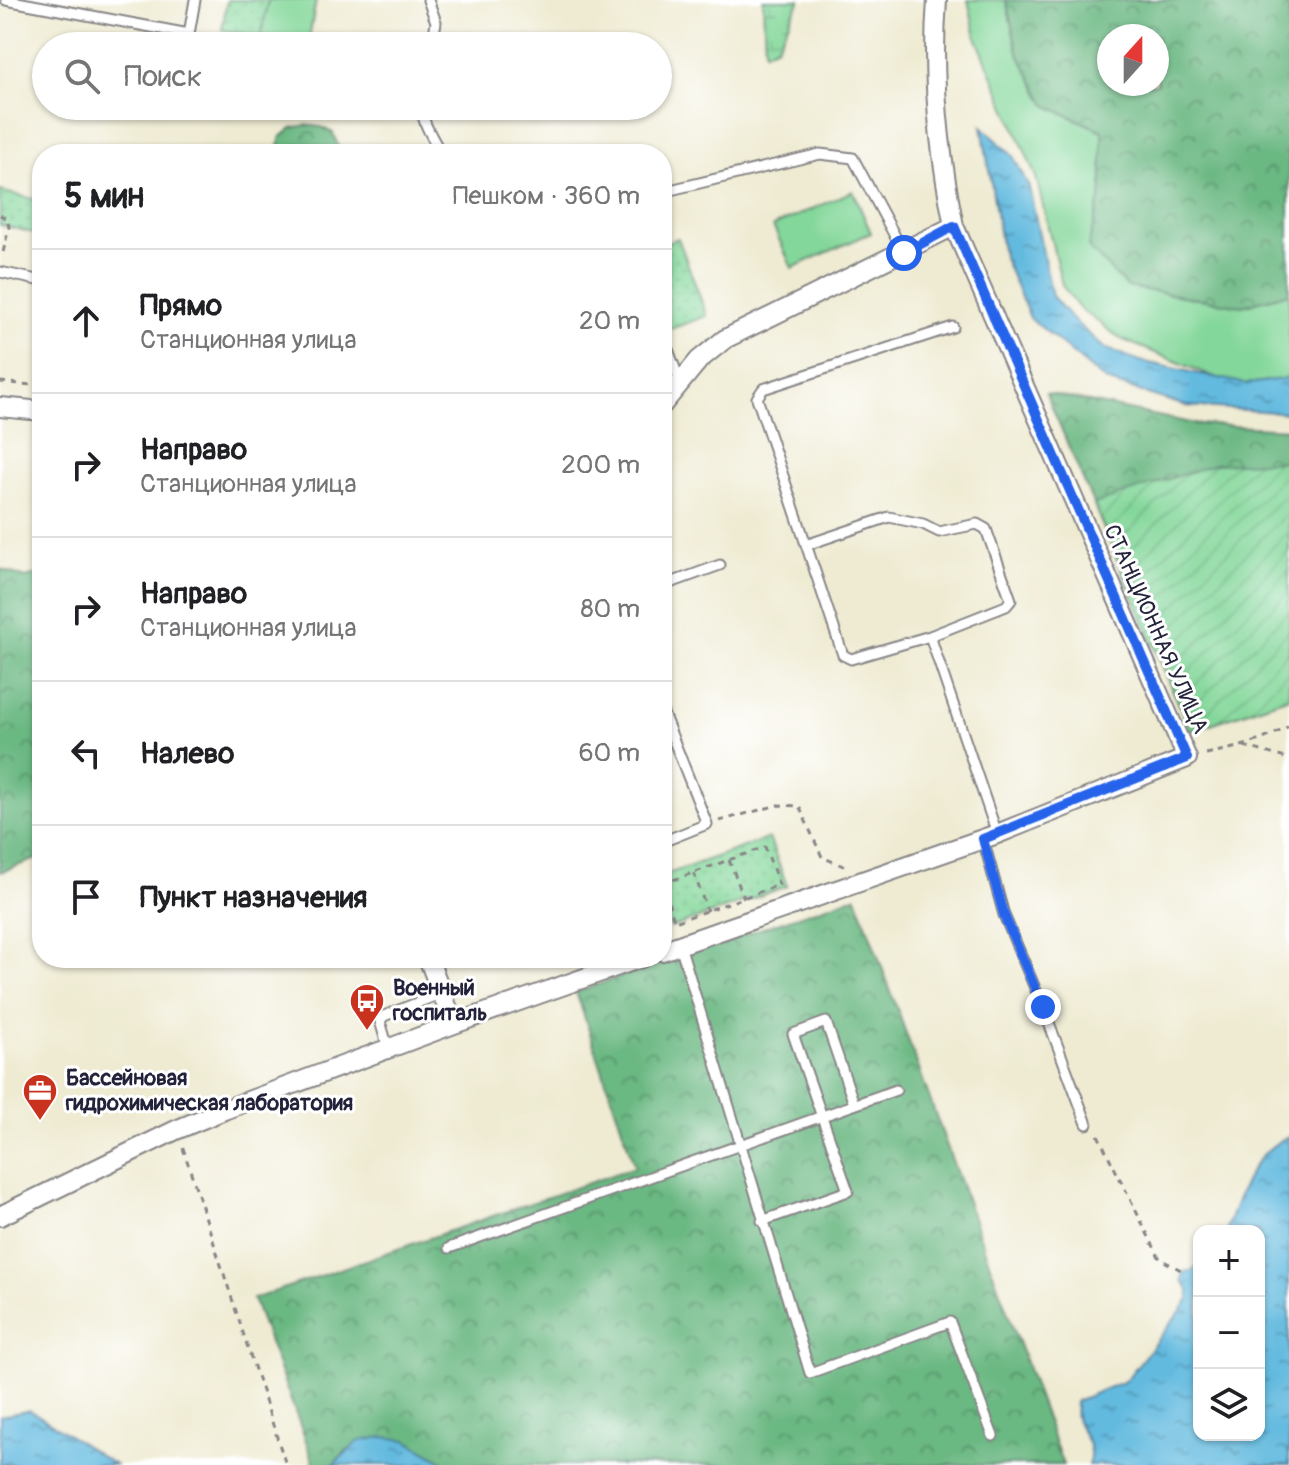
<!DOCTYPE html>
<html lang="ru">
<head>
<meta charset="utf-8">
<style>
  body { margin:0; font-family:Pangolin,sans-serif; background:#f6f6f6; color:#202124 }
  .controls { position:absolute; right:24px; bottom:24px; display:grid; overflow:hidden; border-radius:16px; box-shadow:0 2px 6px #0004 }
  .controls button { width:72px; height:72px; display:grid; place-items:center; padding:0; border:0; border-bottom:2px solid #e0e0e0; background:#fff; color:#202124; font:40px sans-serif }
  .compass { position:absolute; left:1097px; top:24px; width:72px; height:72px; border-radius:50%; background:#fff; box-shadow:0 2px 6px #0004; rotate:21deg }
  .stop { position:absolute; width:24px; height:24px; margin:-18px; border:6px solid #2563eb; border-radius:50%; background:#fff }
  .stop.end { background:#2563eb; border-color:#fff; box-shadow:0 2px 8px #0008 }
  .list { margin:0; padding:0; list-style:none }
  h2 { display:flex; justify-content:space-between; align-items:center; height:104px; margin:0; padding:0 32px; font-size:34px }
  h2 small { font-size:26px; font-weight:400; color:#757577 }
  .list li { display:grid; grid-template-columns:52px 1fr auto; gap:24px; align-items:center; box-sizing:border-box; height:144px; padding:0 32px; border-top:2px solid #e0e0e0 }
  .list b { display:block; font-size:30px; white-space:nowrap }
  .list p { margin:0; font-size:26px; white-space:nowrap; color:#757577 }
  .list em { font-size:26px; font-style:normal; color:#757577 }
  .icon { flex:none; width:44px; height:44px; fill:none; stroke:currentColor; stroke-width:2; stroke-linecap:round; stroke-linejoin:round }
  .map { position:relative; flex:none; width:1289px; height:1465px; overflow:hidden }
  .search { position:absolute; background:#fff; box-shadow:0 2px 6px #0004; left:32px; top:32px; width:640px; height:88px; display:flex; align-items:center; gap:20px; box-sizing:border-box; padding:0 28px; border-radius:44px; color:#757577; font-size:30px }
  .panel { position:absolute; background:#fff; box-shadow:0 2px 6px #0004; left:32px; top:144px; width:640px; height:824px; border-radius:32px }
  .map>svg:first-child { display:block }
  .grass { fill:#83d79a; stroke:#527c6a; stroke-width:2 }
  .forest { fill:url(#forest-crowns); stroke:#466d5e; stroke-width:2; fill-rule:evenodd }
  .wetland { fill:url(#wetland-marsh); stroke:#527c6a; stroke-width:2 }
  .park { fill:url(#park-dots); stroke:#527c6a; stroke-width:2 }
  .garden { fill:url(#garden-furrows); stroke:#527c6a; stroke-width:2 }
  .water { fill:url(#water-ripples); stroke:#426e8d; stroke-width:2 }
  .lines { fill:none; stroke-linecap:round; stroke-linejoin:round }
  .service-casing { stroke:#888687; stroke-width:13 }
  .minor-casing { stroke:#888687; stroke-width:22 }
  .path { stroke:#888687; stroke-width:3; stroke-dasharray:6 6; stroke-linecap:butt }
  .service { stroke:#fff; stroke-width:9 }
  .minor { stroke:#fff; stroke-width:18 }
  .route { stroke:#2563eb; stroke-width:10 }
  .labels { text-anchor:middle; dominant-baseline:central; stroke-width:6; stroke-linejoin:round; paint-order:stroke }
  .street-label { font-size:22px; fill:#22223b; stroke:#fff }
  .poi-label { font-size:22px; font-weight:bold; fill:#22223b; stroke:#fff; text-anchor:start }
</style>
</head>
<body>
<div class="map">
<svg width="1289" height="1465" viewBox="0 0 1289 1465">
  <defs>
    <pattern id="forest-crowns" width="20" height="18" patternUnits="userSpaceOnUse" patternTransform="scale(2)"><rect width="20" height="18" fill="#6ab882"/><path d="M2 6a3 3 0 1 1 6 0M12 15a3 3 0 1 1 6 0" fill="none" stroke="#57956c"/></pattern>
    <pattern id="wetland-marsh" width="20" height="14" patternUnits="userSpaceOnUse" patternTransform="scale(2)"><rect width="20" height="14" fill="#83d79a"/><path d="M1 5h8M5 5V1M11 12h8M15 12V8" fill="none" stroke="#71b886"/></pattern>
    <pattern id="park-dots" width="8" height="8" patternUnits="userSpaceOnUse" patternTransform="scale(2)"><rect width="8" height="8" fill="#83d79a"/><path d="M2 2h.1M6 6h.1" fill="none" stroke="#71b886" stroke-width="1.8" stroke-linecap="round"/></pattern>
    <pattern id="garden-furrows" width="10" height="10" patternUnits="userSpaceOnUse" patternTransform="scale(2)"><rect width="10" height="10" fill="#83d79a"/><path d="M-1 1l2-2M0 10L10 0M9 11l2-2" fill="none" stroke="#71b886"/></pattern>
    <pattern id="water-ripples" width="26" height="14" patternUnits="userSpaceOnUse" patternTransform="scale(2)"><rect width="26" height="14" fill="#62badf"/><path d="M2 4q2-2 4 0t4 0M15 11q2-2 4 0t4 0" fill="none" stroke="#5097b6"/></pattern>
  </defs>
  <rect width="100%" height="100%" fill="#fff"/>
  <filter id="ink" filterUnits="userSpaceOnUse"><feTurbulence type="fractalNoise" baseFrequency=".0125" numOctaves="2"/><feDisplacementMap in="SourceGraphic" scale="16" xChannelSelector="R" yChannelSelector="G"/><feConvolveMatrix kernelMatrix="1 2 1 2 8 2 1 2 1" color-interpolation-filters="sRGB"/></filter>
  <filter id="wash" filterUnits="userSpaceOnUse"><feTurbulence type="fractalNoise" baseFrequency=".006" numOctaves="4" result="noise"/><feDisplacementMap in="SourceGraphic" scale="32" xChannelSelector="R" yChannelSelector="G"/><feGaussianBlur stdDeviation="1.8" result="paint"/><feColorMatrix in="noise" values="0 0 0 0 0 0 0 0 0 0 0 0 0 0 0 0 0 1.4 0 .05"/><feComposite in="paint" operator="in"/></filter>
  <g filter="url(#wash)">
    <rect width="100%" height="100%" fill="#efebd3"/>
    <!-- grass -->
    <path class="grass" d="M268,0H316L308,45L261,37Z
      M968,0H1006L1018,53L1046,105L1102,131V191L1089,247L1241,306L1289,293V378L1247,384L1222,380L1121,339L1078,307L1062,285L1036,177L976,37Z
      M853,191L871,233L792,268L773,226Z"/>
    <!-- forest -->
    <path class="forest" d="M1006,0H1286L1289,8V293L1242,306L1127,287L1088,247L1102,191V131L1046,105L1018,53ZM1157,36V84H1109V36Z
      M306,125L321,127L333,133L341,154H279L280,138L292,128Z
      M1046,393L1196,424L1289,429V697L1190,731Z
      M0,569L26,578L42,573V857L0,872Z
      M856,896L1063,1465H449L406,1440L347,1450L333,1465H315L253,1299L635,1167L576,992Z"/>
    <!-- wetland -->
    <path class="wetland" d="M763,0H800L777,46L765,52Z"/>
    <!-- park -->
    <path class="park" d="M227,0H268L261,37L222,30Z
      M0,191L42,201V235L0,225Z
      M678,238L707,316L668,330L662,313V244Z
      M769,838L787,886L671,928L662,904V876Z"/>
    <!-- garden -->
    <path class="garden" d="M1289,461V697L1190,731L1094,504L1214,464Z"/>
    <!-- water -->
    <path class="water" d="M982,126L1013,156L1029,187L1052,296L1072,319L1104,348L1140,361L1247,384L1289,378V413L1186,406L1106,381L1030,318L1003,256Z
      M1289,1136V1465H1088C1095,1447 1084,1437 1077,1421C1074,1415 1076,1408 1076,1401L1125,1381L1189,1300V1290L1182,1281L1184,1272L1192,1271L1199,1264V1435H1259V1231H1226C1239,1194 1251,1153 1289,1136Z
      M30,1410L115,1465H0V1416Z
      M384,1437L406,1440L449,1465H333L359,1441Z"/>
  </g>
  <g filter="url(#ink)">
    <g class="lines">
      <defs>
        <path id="service" d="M6,0L189,34L195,0
          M428,0L436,22L432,46
          M422,106C421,122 434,139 441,154
          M662,192L820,154L853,158L904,253
          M0,272L42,281
          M953,327L763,389L757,398L843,655L851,659L930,636L997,834
          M662,333L680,382
          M806,545L889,517L923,524L939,532L977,524L986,529L1011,600L1006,606L930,636
          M662,586L720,565
          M662,711L707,824L662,842
          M983,839L1004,915L1043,1007L1087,1124
          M680,945L810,1373L950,1322L993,1436
          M388,1048L380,1021L384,1016L442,993
          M762,1221L848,1191L793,1034L826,1022L854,1104
          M449,1248L896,1090"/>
        <path id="minor" d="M662,405L699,360L725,339L954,226
          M0,407L42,411
          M662,951L997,834L1187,758L954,226C939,152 931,76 937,0
          M428,958L454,1024
          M0,1216L176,1130L224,1110L454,1024L641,958"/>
      </defs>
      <!-- service casing -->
      <use href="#service" class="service-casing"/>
      <!-- minor casing -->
      <use href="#minor" class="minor-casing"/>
      <!-- path -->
      <path class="path" d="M0,215L7,219L9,227L2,257
        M0,382L42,386
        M1244,746L1289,759
        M1206,754C1236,748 1263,742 1289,726
        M719,821L778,805L799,806L822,857L846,867
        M729,860L744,898
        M694,873L707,911
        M662,884L765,847L779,885L675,922L662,886
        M1098,1135L1160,1259L1183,1271
        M183,1148L286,1465"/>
      <!-- service -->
      <use href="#service" class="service"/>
      <!-- minor -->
      <use href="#minor" class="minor"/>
    </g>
  </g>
  <g class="lines" filter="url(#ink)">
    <!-- route -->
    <path class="route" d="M904,253L954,226L1187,758L983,839L1004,915L1043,1007"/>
  </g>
  <!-- icons -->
  <defs>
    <symbol id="bus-pin" viewBox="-11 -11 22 30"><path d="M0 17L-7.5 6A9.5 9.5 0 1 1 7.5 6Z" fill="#c8321e" stroke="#fff"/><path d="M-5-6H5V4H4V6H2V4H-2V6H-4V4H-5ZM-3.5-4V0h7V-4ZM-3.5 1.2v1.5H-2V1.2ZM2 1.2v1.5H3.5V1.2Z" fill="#fff"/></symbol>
    <symbol id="office-pin" viewBox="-11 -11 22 30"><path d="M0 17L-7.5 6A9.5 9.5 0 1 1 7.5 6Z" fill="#c8321e" stroke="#fff"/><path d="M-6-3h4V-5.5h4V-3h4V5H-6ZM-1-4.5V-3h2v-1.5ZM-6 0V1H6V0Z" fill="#fff"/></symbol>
  </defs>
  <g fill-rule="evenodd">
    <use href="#bus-pin" x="347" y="981" width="40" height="54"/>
    <use href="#office-pin" x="20" y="1071" width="40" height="54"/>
  </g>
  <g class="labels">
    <!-- street labels -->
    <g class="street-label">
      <text transform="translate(1156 629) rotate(66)">СТАНЦИОННАЯ УЛИЦА</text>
    </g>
    <!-- poi labels -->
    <g class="poi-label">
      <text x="393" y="988">Военный<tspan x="393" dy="25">госпиталь</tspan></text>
      <text x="66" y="1078">Бассейновая<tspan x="66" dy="25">гидрохимическая лаборатория</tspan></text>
    </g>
  </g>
</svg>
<div class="controls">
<button>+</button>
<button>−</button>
<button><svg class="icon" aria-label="layers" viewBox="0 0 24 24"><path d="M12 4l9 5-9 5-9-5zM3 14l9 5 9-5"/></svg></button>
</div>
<svg class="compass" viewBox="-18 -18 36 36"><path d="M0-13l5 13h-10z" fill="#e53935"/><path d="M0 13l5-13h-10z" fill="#757577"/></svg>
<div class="stop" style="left:904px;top:253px"></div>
<div class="stop end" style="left:1043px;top:1007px"></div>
<div class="search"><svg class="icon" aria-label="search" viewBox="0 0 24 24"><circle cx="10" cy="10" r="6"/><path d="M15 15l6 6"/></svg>Поиск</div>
<section class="panel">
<h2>5 мин<small>Пешком · 360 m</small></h2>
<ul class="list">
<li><svg class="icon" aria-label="ahead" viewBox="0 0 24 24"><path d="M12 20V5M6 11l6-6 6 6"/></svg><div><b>Прямо</b><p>Станционная улица</p></div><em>20 m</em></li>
<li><svg class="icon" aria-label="right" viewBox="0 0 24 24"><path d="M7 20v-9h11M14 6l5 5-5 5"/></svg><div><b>Направо</b><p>Станционная улица</p></div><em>200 m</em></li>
<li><svg class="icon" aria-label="right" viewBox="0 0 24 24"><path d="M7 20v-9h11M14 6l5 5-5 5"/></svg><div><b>Направо</b><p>Станционная улица</p></div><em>80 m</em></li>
<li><svg class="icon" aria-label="left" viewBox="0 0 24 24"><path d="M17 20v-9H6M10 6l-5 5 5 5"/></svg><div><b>Налево</b></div><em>60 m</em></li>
<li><svg class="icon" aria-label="arrive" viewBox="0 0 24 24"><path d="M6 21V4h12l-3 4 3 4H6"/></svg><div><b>Пункт назначения</b></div></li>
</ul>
</section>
</div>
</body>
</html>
